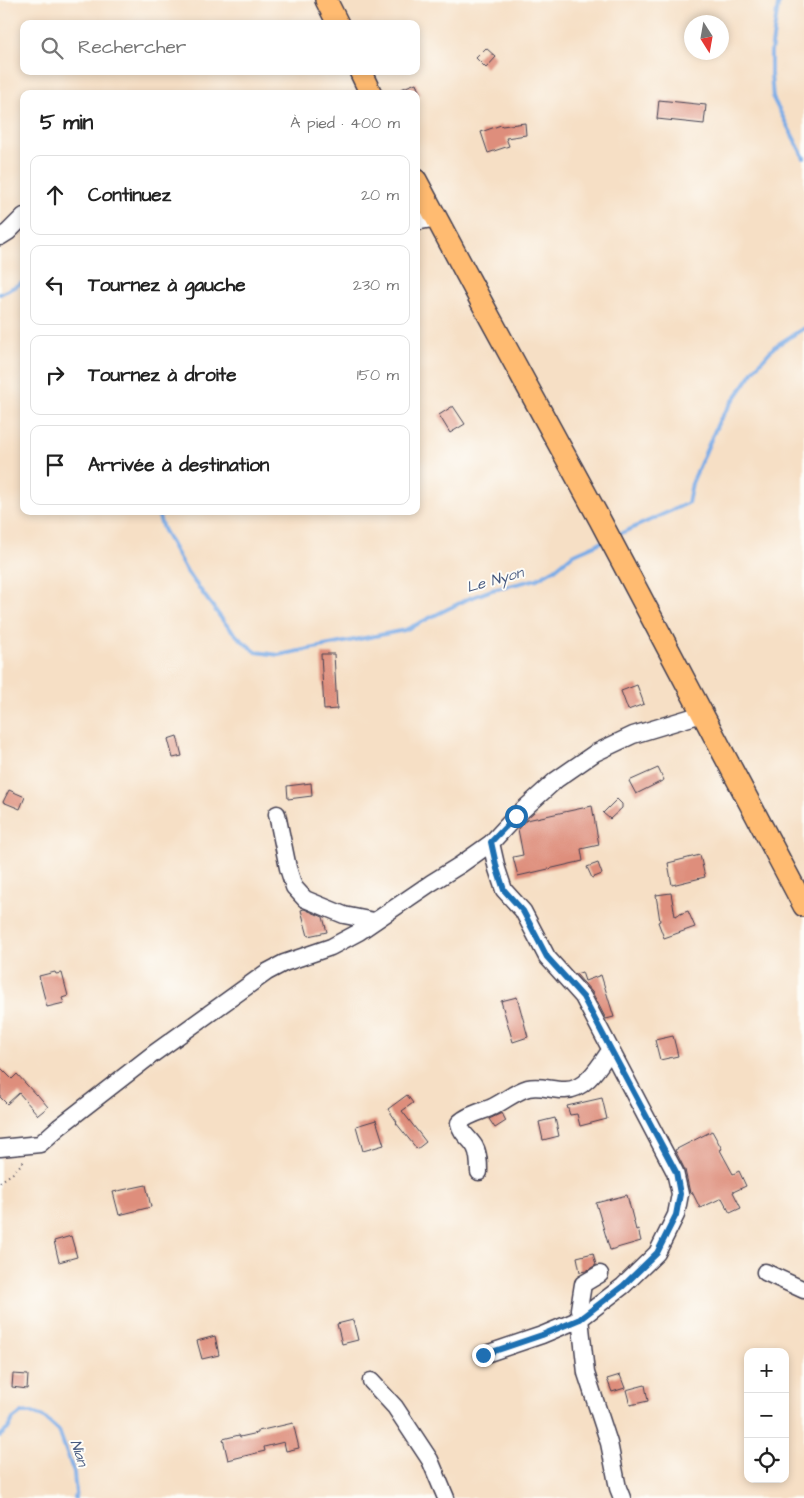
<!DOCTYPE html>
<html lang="fr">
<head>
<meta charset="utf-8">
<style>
  body { margin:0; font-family:"Architects Daughter",sans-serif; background:#f6f6f6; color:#222 }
  .controls { position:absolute; right:15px; bottom:15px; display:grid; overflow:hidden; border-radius:10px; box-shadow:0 2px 8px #0003 }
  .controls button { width:45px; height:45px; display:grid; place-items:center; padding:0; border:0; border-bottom:1px solid #e0e0e0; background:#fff; color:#222; font:25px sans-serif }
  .compass { position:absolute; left:684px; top:15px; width:45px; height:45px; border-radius:50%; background:#fff; box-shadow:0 2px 8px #0003; rotate:169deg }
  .stop { position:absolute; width:15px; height:15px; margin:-11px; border:4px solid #1f6fb2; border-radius:50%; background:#fff }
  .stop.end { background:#1f6fb2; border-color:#fff; box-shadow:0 1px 5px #0008 }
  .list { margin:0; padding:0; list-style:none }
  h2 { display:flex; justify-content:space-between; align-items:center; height:65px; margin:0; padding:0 20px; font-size:21px }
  h2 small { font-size:16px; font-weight:400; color:#767676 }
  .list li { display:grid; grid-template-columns:32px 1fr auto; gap:15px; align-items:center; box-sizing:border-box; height:80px; margin:0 10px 10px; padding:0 10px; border:1px solid #e0e0e0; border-radius:10px }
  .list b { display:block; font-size:19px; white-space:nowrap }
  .list em { font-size:16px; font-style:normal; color:#767676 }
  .icon { flex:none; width:28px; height:28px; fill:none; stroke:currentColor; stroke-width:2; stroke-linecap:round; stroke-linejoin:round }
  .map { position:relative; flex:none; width:804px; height:1498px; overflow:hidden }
  .search { position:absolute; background:#fff; box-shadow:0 2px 8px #0003; left:20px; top:20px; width:400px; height:55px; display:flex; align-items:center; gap:12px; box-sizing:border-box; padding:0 18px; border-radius:10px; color:#767676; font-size:19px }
  .panel { position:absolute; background:#fff; box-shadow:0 2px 8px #0003; left:20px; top:90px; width:400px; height:425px; border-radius:10px }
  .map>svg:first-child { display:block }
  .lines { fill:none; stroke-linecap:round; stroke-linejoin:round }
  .stream { stroke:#7bace6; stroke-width:4 }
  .building { fill:#de8e7c }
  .minor-casing { stroke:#423e50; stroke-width:19 }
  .major-casing { stroke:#423e50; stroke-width:24 }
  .path { stroke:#423e50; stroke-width:2; stroke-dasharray:1 4; stroke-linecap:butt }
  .minor { stroke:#fff; stroke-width:16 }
  .major { stroke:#ffbb71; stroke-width:21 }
  .route { stroke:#1f6fb2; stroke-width:6 }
  .labels { text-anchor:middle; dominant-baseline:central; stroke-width:4; stroke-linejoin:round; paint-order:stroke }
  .water-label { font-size:15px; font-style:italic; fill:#46597f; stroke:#fdfcf7 }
</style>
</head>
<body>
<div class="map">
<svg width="804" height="1498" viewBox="0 0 804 1498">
  <rect width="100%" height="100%" fill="#fdfcf7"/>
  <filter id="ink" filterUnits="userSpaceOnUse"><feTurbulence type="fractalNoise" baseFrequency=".02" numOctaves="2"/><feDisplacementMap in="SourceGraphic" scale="10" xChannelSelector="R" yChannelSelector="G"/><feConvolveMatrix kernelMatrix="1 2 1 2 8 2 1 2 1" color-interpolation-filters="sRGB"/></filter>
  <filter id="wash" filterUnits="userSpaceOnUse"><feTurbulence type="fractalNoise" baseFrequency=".0096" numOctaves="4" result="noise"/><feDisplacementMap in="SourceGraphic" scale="20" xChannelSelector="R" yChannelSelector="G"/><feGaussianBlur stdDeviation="1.12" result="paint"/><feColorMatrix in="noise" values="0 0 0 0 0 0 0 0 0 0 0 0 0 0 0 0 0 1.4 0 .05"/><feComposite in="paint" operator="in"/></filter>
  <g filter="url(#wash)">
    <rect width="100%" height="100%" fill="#f6dfc5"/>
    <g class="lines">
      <!-- stream -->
      <path class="stream" d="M782,0L778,5L771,52V74L773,98L804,158
        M0,294L24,282
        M157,511L163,529L185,569L224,622L239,638L256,652L279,655L405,630L470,598L492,590L537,579L555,569L572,555L604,541
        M615,536L688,503L692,483L719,421L757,366L774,347L804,328
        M0,1436L8,1429L13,1419L21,1413H32L43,1417L59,1431L74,1473L76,1494L75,1498"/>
    </g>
    <g id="blocks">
      <!-- building -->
      <path class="building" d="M486,48L496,57L486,68L476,58Z
        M416,83L420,94H391V93Z
        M659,100L706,105L704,124L657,119Z
        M525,123L526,135L506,138L509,146L488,153L481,132L501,125L502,126Z
        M453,406L465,424L450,433L439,415Z
        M321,654H334L337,709L324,710Z
        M637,685L644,704L628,710L621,691Z
        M177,736L182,756L173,758L168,739Z
        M658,768L664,780L636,794L629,781Z
        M311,783L312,796L288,799L287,786Z
        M9,790L25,797L20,809L3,802Z
        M617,799L622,804V808L610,819L603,813Z
        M592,806L599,845L581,849L583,861L518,876L513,857L523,855L518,829L523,823L527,820Z
        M700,855L705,877L672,885L668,863Z
        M598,863L602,874L592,878L587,867Z
        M671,893L675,916L688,911L695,927L664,938L658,922L660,921L656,895Z
        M304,909L323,917L327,932L308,936L301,910Z
        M55,972L56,974L62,973L68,996L62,998L64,1003L47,1007L39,976Z
        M582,972L585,981L601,975L614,1017L606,1019L592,992L576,974Z
        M517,997L528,1037L513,1042L501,1001Z
        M673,1036L678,1056L660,1060L655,1040Z
        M0,1067L12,1079L17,1074L36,1095L37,1094L48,1107L38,1115L19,1093L7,1104L0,1097Z
        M407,1095L413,1103L402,1111L426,1142L417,1149L396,1123L397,1122L388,1109Z
        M602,1098L607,1119L580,1126L577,1114L570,1115L567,1106Z
        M502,1113L506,1121L495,1128L489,1119Z
        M555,1118L559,1136L543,1140L539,1122Z
        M376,1120L384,1145L363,1151L356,1126Z
        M712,1131L722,1149L720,1150L733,1174L739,1171L746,1186L733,1192L741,1208L730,1213L722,1198L700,1208L692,1192L690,1193L685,1170L675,1150Z
        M146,1185L151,1207L119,1215L113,1192Z
        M627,1195L636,1230L638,1229L641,1241L610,1250L596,1203Z
        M71,1236L77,1257L59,1262L54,1241Z
        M593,1253L596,1265L586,1271L580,1272L577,1257Z
        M353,1320L358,1340L342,1344L337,1324Z
        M215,1336L219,1355L202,1359L197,1341Z
        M13,1374L28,1375L27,1389L12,1387Z
        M620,1375L625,1388L612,1392L607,1379Z
        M645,1385L648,1401L630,1405L626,1390Z
        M293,1423L299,1448L286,1451L284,1442L264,1447L265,1451L228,1460L223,1439L239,1435L240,1437L258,1433V1431Z"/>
    </g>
  </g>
  <g filter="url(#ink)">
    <use href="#blocks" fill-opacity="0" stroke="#423e50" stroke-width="1"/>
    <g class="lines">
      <defs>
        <path id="minor" d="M416,222L437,218
          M0,237L8,232L24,216
          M277,814L288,868L294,887L305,899L344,915L374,921
          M0,1148L40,1144L59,1127L153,1054L267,972L284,963L331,947L359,932L431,883L460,865L491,843L516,816L556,780L595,753L633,735L702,714
          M479,1172C479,1164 479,1154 475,1147C470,1138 461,1134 459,1123C467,1115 480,1112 490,1108C504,1102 514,1092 528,1088C539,1085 552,1090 563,1090C585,1092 600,1065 611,1049
          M765,1272L804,1290
          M600,1274L583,1284L579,1309L586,1373L609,1443L618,1488L622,1498
          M483,1355L542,1335L580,1319L623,1286L657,1253L676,1215L680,1194L675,1172L583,997L547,957L523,911L504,890L497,869L491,843
          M371,1381L395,1407L430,1460L446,1498"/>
        <path id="major" d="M326,0L338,24
          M360,71L371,94
          M416,180L490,318L600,520L804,906"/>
      </defs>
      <!-- minor casing -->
      <use href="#minor" class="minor-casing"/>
      <!-- major casing -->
      <use href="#major" class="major-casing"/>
      <!-- path -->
      <path class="path" d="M0,1182L13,1173L26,1159"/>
      <!-- minor -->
      <use href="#minor" class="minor"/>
      <!-- major -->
      <use href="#major" class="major"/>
    </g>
  </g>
  <g class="lines" filter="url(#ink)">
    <!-- route -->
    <path class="route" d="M483,1355L542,1335L580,1319L623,1286L657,1253L676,1215L680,1194L676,1172L583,997L547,957L523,911L504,890L497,869L491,842L516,816"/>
  </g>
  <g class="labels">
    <!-- water labels -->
    <g class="water-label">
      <text transform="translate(495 580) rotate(-16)">Le Nyon</text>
      <text transform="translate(79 1453) rotate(72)">Nian</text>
    </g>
  </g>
</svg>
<div class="controls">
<button>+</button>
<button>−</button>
<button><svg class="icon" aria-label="locate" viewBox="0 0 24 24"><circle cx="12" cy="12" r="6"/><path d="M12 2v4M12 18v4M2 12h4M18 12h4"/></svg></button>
</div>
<svg class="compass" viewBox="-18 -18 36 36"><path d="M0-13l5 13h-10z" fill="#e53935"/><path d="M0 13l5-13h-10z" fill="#767676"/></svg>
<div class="stop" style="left:516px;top:816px"></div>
<div class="stop end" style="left:483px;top:1355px"></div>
<div class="search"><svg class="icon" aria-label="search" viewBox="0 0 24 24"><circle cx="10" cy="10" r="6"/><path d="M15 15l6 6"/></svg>Rechercher</div>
<section class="panel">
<h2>5 min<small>À pied · 400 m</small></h2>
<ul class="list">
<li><svg class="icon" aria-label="ahead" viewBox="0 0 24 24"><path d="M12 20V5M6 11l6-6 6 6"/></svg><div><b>Continuez</b></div><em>20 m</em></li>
<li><svg class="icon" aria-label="left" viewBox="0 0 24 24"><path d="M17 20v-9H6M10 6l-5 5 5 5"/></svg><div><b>Tournez à gauche</b></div><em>230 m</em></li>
<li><svg class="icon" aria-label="right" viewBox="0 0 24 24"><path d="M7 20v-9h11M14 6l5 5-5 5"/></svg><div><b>Tournez à droite</b></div><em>150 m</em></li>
<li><svg class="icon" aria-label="arrive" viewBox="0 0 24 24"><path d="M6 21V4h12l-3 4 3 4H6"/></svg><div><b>Arrivée à destination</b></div></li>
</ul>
</section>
</div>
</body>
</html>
